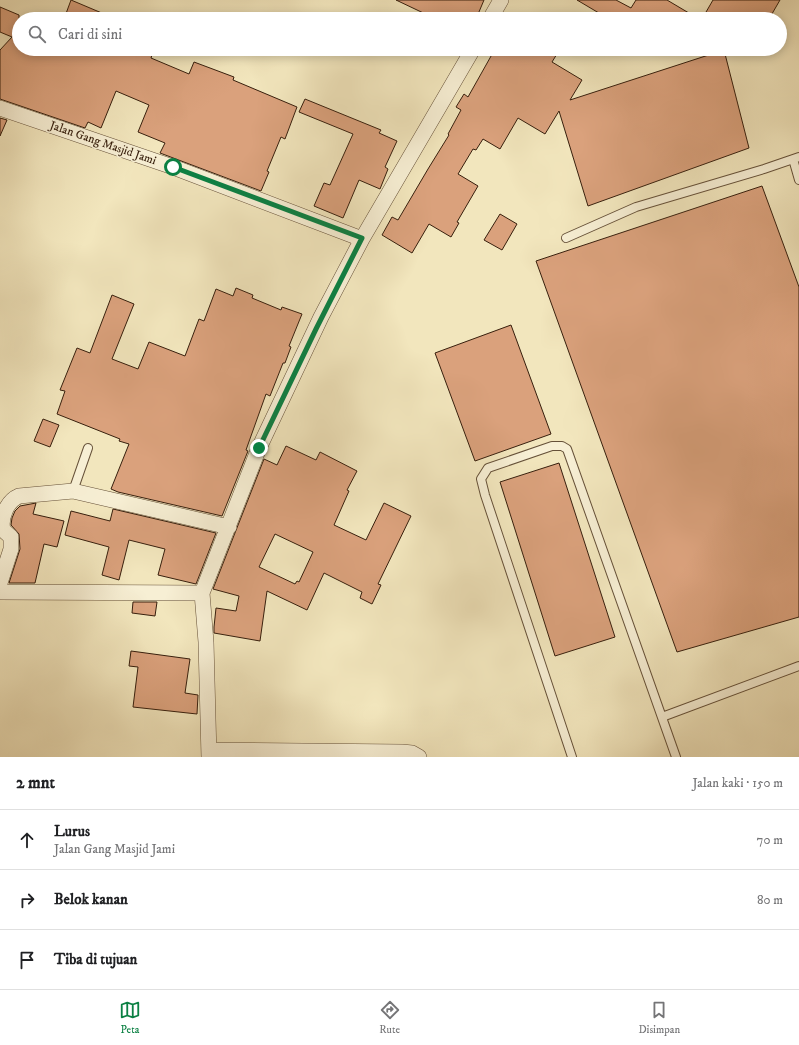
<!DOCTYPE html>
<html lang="id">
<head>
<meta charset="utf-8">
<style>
  body { margin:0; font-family:"IM FELL DW Pica",serif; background:#f2f2f2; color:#202124 }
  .stop { position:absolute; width:12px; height:12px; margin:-9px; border:3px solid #0b8043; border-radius:50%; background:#fff }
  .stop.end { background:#0b8043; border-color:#fff; box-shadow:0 1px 4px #0008 }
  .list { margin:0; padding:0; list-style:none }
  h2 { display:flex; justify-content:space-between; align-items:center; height:52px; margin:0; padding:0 16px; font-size:17px }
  h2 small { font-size:13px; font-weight:400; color:#757577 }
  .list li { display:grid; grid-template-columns:26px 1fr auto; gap:12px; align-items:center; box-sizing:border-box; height:60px; padding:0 16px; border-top:1px solid #e0e0e0 }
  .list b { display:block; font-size:15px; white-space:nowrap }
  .list p { margin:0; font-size:13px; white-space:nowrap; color:#757577 }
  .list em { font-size:13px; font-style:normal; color:#757577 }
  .icon { flex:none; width:22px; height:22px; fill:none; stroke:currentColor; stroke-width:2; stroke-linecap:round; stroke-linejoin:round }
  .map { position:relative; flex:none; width:799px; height:757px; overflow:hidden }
  .search { position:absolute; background:#fff; box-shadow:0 2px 10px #0003; left:12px; right:12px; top:12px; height:44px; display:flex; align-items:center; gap:10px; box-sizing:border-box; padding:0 14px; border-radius:22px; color:#757577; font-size:15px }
  .sheet { height:232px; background:#fff }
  nav { display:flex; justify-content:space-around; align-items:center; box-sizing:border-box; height:56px; border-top:1px solid #e0e0e0; background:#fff; font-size:11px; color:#757577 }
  nav a { display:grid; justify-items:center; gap:2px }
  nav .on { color:#0b8043 }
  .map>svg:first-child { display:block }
  .building { fill:#daa17c; stroke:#371f0d; fill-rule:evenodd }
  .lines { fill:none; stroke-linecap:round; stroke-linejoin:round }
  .lane-casing { stroke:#665139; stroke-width:10 }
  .street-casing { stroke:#665139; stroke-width:16 }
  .lane { stroke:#f7efd4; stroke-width:8 }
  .street { stroke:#f7efd4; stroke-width:15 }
  .route { stroke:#0b8043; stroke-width:5 }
  .labels { text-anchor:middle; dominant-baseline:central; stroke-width:3; stroke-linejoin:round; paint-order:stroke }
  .street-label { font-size:12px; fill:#371f0d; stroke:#f7efd4 }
</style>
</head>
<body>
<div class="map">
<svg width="799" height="757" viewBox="0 0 799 757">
  <rect width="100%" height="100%" fill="#f2e6bd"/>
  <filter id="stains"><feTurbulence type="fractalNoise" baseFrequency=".005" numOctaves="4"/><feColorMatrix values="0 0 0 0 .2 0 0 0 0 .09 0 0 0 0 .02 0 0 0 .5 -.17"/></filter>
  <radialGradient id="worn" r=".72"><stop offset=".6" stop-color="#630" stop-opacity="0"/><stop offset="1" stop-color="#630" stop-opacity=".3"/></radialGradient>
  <!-- building -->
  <path class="building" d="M71,0L116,19H64Z
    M396,0H484L476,19H436Z
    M577,0H616L631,8L636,0H667L699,19H609Z
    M713,0H780L769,19H745L736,13L732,19H702Z
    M0,7L19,15V49H154L151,58L189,74L194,62L234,77L233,80L297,107L285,139L281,137L267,171L269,172L261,191L160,153L165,143L138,132L149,105L116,91L101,128L88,122L85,128L0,99V50L12,37L0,32Z
    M495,49H560L552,62L582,80L570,100L724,50L749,148L588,206L559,111L545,134L518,118L500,149L483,139L476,150L473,149L458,174L478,186L457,222L459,223L451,237L429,224L412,253L382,235L392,217L398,220L428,169L449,135L448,134L461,110L456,107L464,94L468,97Z
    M305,99L381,130L379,133L397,141L385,167L388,169L380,189L359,180L343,218L314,206L324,183L330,185L353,134L299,112Z
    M0,118L7,120L0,136Z
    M762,186L799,287V617L677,652L536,261Z
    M500,214L517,224L502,250L484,240Z
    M236,288L253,295L252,298L281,310L282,307L302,314L289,346L291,347L285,363H283L270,396L266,394L246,450L248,451L222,516L118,492L111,489L129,444L119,441L120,439L57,414L65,391L60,390L77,348L90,353L112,295L134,304L112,359L138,369L149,342L185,356L199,319L204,321L216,289L233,296Z
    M511,325L551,434L475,461L435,353Z
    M43,419L59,425L50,447L34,441Z
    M286,446L316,460L320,452L357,471L347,490L349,491L334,525L366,540L384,503L411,516L378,584L381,585L372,604L360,598L362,592L324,573L307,610L267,591L260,641L214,633V627L216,608L236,611L239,596L213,589L264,459L277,465ZM275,534L313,552L299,582L297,581L295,584L259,567Z
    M559,463L615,637L555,656L500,482Z
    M36,503L33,514L64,521L57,547L44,544L35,583H9L20,549L19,534L11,525L12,518L15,511L20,506Z
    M113,509L216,533L196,584L158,575L165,549L129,540L119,580L102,575L109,547L65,535L71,511L110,521Z
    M133,602H157L155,616L132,613Z
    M131,651L190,659L185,693L198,695L197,714L133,707L138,667L129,666Z"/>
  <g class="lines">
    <defs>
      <path id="lane" d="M793,159L799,180
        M566,238L636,207L764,169L799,157
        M73,491L88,448
        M662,717L799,666
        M572,757L485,495L481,479L488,468L552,446H562L567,449L676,757"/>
      <path id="street" d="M490,19L501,0
        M0,108L173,167L362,239
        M0,583L11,549V537L3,530C0,518 7,501 19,496L73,491L229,527
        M0,592L202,593
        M209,750L402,752L412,753L419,757
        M209,757L206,642L202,593L259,448L321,317L362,239L473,49"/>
    </defs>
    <!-- lane casing -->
    <use href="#lane" class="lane-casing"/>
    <!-- street casing -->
    <use href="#street" class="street-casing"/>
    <!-- lane -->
    <use href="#lane" class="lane"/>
    <!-- street -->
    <use href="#street" class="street"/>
  </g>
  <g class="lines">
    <!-- route -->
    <path class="route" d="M173,167L362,238L316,329L259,448"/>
  </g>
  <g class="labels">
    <!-- street labels -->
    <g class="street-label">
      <text transform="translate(103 143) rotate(19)">Jalan Gang Masjid Jami</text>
    </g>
  </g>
  <rect width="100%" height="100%" filter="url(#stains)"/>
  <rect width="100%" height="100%" fill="url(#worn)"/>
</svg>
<div class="stop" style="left:173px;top:167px"></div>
<div class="stop end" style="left:259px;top:448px"></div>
<div class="search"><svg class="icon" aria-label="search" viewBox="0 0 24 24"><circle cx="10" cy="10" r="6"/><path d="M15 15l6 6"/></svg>Cari di sini</div>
</div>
<section class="sheet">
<h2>2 mnt<small>Jalan kaki · 150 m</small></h2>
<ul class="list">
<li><svg class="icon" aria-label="ahead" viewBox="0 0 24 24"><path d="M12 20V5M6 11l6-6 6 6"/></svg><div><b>Lurus</b><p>Jalan Gang Masjid Jami</p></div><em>70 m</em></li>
<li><svg class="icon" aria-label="right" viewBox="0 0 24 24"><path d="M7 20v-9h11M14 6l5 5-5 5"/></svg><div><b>Belok kanan</b></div><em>80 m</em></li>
<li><svg class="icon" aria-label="arrive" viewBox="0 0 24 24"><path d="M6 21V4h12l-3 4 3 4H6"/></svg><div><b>Tiba di tujuan</b></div></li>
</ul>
</section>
<nav>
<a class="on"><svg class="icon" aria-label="map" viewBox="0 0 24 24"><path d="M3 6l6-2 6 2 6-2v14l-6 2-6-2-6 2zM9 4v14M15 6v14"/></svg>Peta</a>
<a><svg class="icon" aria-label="directions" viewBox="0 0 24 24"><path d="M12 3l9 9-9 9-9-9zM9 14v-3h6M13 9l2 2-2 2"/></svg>Rute</a>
<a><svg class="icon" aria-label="saved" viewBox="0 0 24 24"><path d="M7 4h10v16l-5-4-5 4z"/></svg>Disimpan</a>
</nav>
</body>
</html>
